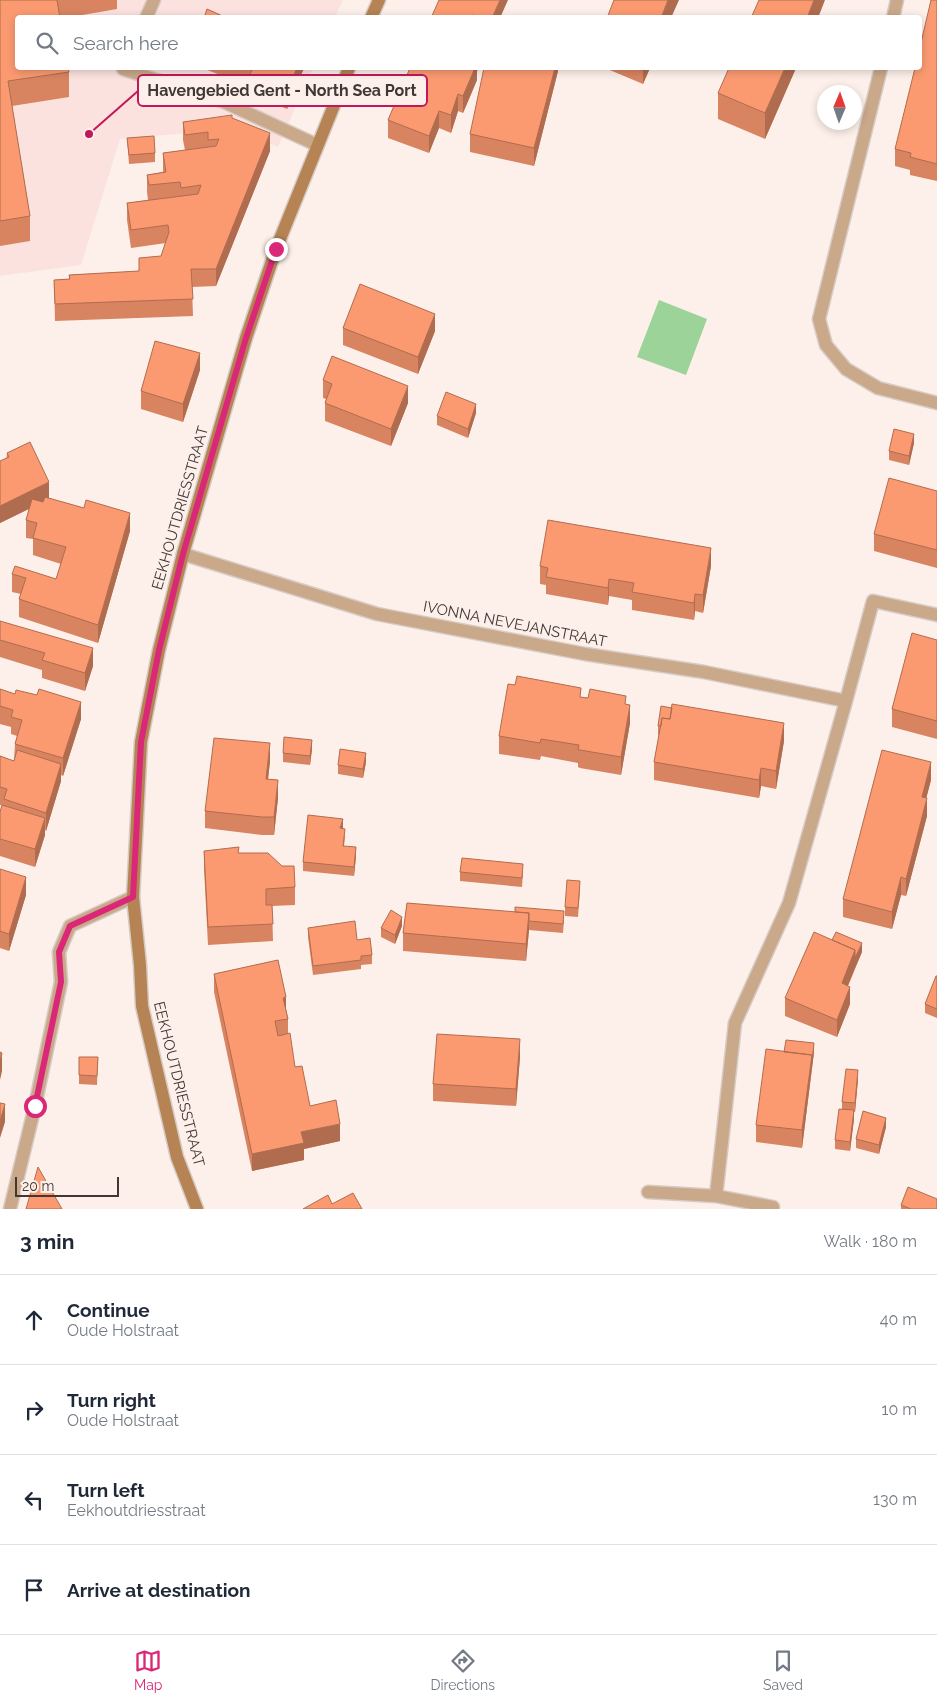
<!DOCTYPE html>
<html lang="en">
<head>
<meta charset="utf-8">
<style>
  body { margin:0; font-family:Raleway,sans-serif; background:#f6f6f7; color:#1f2937 }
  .compass { position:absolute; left:817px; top:85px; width:45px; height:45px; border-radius:50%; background:#fff; box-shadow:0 2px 8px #0003; rotate:2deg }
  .scale { position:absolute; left:15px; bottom:12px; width:104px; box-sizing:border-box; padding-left:5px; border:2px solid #413835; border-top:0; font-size:14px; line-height:18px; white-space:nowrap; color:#413835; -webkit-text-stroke:4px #fdf0ea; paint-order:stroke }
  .stop { position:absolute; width:15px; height:15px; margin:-11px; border:4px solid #db2777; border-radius:50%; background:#fff }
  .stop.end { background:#db2777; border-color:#fff; box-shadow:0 1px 5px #0008 }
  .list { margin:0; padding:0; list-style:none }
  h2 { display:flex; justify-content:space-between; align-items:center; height:65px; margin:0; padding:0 20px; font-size:21px }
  h2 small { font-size:16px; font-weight:400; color:#747a83 }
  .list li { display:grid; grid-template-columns:32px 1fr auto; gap:15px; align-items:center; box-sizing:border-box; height:90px; padding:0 20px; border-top:1px solid #e0e1e3 }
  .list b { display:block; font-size:19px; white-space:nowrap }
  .list p { margin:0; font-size:16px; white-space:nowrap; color:#747a83 }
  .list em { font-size:16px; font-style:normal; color:#747a83 }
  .icon { flex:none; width:28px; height:28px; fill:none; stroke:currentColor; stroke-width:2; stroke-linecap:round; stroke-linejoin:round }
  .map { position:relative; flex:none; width:937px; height:1209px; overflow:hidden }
  .search { position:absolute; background:#fff; box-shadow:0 2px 8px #0003; left:15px; right:15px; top:15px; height:55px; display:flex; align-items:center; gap:12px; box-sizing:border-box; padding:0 18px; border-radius:5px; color:#747a83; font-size:19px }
  .sheet { height:425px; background:#fff }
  nav { display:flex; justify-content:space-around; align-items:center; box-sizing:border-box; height:70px; border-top:1px solid #e0e1e3; background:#fff; font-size:14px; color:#747a83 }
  nav a { display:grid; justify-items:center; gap:2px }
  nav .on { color:#db2777 }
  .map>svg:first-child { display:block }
  .industrial { fill:#fce2de }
  .green { fill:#9cd399 }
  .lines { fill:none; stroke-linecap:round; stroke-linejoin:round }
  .lane-casing { stroke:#d7cbc6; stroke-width:15 }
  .street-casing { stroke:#d7cbc6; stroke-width:15 }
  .secondary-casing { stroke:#d7cbc6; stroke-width:15 }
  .lane { stroke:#caa88a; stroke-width:12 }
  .street { stroke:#caa88a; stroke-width:12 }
  .secondary { stroke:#b58354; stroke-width:12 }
  .wall { fill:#d88461 }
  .shaded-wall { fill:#b06c4f }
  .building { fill:#fb9a71; stroke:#b06c4f }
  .route { stroke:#db2777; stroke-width:6 }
  .labels { text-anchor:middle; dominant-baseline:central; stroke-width:5; stroke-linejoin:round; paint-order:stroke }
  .street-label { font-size:15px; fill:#413835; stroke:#fdf0ea }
  .leader { fill:none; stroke:#c2185b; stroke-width:2 }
  .callout-dot { fill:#c2185b; stroke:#fdf0ea; stroke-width:2 }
  .callout { fill:#fdf0ea; stroke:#c2185b; stroke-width:2 }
  .callout-label { font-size:16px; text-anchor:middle; font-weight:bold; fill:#413835 }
</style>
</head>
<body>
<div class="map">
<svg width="937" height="1209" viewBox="0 0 937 1209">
  <rect width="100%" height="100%" fill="#fdf0ea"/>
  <!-- industrial -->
  <path class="industrial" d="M0,0H343L335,17L18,18V68H313L278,147L234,129L120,139L81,265L0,276Z"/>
  <!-- green -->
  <path class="green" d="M659,300L707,319L686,375L637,357Z"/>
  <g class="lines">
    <defs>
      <path id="lane" d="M146,18L154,0
        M893,18L897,0
        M124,68L123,69L224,102L317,145
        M881,68L819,319L826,345L846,369L878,388L937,403"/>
      <path id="street" d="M183,554L377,614L585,654L704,672L846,701L789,903L735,1023L716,1196L648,1192
        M846,701L873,601L937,615
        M716,1196L773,1207
        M10,1209L35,1106L61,982L59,952L70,926L133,897"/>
      <path id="secondary" d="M371,18L379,0
        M197,1209L177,1157L142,1006L140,965L133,897L141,742L159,650L183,554L246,338L276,249L349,68"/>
    </defs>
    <!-- lane casing -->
    <use href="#lane" class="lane-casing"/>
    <!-- street casing -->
    <use href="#street" class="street-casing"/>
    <!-- secondary casing -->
    <use href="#secondary" class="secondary-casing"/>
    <!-- lane -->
    <use href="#lane" class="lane"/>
    <!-- street -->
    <use href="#street" class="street"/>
    <!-- secondary -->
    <use href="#secondary" class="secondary"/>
  </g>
  <!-- wall -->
  <path class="wall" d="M0,0H117V9L65,18H18L69,72V97L12,106L30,216V241L0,246Z
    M937,0V181L910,175V170L895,166V149Z
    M202,68H304L287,109L249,94V86Z
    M558,68V71L534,166L470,152V134Z
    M605,68H650L643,84Z
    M796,68L765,139L718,119V93Z
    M477,71V80L463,113L458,111L451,133L439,128L429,153L388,138V120Z
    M232,118L270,151L216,286L192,287L193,316L55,321L54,280L69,279V275L139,271L161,256L166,243L131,248L127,220V203L148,200L147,192V175L163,172V153L185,150L183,140V122Z
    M127,138L155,153V162L129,164Z
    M343,328L435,331L418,374L343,345Z
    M200,370L183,422L141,409V391Z
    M323,380L408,403L391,446L325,421V403L326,399L323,398Z
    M476,413L468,438L437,425V416Z
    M914,443L909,465L889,460V451Z
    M7,453L49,498L130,531L98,643L19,617V599L21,594L12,592V574L56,579L61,564L33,555V539L26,538V520L29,509L0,523Z
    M937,491V568L874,551V534Z
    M540,566H711L703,613L695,611L694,620L632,610V600L609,596L608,605L546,594V585L540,584Z
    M0,621L93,666L85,691L42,678V670L0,657Z
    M937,640V739L892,727V709Z
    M0,689L81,719L63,776L61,775V781L46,831L45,830V835L35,867L0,856V812L2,805H0V756L14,761L15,744L17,736L11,734V727L0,724Z
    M581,697L626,704L630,723L621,775L580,768L578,767V763L541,756L540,760L499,754V736Z
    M658,726L784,741L776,789L761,786L759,798L654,780V762L659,735H658Z
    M312,749L310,765L283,762V753Z
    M270,761L268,779L278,798L274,835H262L205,828V811Z
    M366,762L363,778L338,774V765Z
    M931,780L926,798L927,816L906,896L901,895L892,929L843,917V899Z
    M343,828L345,838L344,846L356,856L354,876L303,871V862Z
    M204,851L239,853L295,887V905L272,906L273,941L208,945L204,869Z
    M0,869L26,895L9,951L0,948Z
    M460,872L523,873L522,887L460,881Z
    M580,890L578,917L565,916V907Z
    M407,903L564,920L563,933L529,930L526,961L403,951V933Z
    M402,926L395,944L381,937V928Z
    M308,928L357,940L372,955V964L361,965V969L313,975L308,937Z
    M862,952L848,986L850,1004L837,1037L785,1016V998Z
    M214,974L286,1009L288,1019V1034L295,1067L310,1106L340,1141L304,1149V1160L252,1171L214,992Z
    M937,976V1018L925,1013V1004Z
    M784,1052H814L802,1148L756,1142V1125Z
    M79,1057H98L97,1085L79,1084Z
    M520,1057L516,1106L433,1101V1084Z
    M858,1079L855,1112H854V1119L850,1151L835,1149V1140L842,1109V1102Z
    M886,1127L879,1154L856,1148V1139Z
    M901,1205L937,1209H901Z"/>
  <!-- shaded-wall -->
  <path class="shaded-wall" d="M500,0H508L500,18H492Z
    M668,0H679L671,18H661Z
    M814,0H825L818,18H807Z
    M297,68H304L287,109V91Z
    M474,68H479L477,71V80L463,113V96Z
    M555,68H558V71L534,166V148Z
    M643,68H650L643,84Z
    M785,68H796L765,139V113Z
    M458,94V111L451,133V115Z
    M439,111V128L429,153V136Z
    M270,133V151L216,286V269Z
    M435,314V331L418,374V357Z
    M200,353V370L183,422V404Z
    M408,386V403L391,446V429Z
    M476,404V413L468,438V429Z
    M914,434V443L909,465V456Z
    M49,482V499L0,523V506Z
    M130,513V531L98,643V625Z
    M711,548V566L703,613V595Z
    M609,579V596L608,605V588Z
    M695,594V611L694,620V603Z
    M93,648V666L85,691V673Z
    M81,702V719L63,776V758Z
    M630,705V723L621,775V757Z
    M784,723V741L776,789V771Z
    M312,740V749L310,765V756Z
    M270,743V761L266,797V779Z
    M366,753V762L363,778V769Z
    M931,762V780L922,815V797Z
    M61,764V781L46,831V813Z
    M761,768V786L759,798V780Z
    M278,780V798L274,835V817Z
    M927,798V816L906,896V879Z
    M45,818V835L35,867V849Z
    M343,819V828L340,837V828Z
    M356,847V856L354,876V867Z
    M26,877V895L9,951V934Z
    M901,877V895L892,929V912Z
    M529,913V930L526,961V944Z
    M402,917V926L395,944V935Z
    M862,943V952L855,968V958Z
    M855,950V968L842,1000V983Z
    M850,987V1004L837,1037V1020Z
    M286,997V1014L283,998Z
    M520,1039V1057L516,1106V1089Z
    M814,1043V1052L802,1148V1130L812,1055Z
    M2,1053V1071L0,1080V1062Z
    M858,1070V1079L855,1112V1103Z
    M5,1104V1122L0,1138V1121Z
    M854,1110V1119L850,1151V1142Z
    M886,1118V1127L879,1154V1145Z
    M340,1124V1141L304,1149V1160L252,1171V1154L301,1132Z"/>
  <!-- building -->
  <path class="building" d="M0,0H57L60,18H18V68H68L69,72L8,81L30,216L0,221Z
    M439,0H500L492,18H479L472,15L471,18H431Z
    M614,0H668L661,18H607Z
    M759,0H814L807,18H751Z
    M931,0H937V164L910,157L911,153L895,149L915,68H920V47Z
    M207,9L227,18H204Z
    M246,68H297L287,91L249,76L252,70Z
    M410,68H475L463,96L458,94L451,115L439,111L429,136L388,120Z
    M484,68H555L534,148L470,134Z
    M729,68H785L765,113L718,93Z
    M232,115V118L270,133L216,269H191L193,299L55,304L54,280L70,279L69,275L139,271V258L161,256L169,232L168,225L131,230L127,203L198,194L201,185L181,188L180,182L149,185L147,175L166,172L163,153L216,146L219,139L208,140V132L185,135L183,122Z
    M154,136L155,153L129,155L127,138Z
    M360,284L435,314L418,357L343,328Z
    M155,341L200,353L183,404L141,391Z
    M332,356L408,386L391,429L325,403L332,384L323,380Z
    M446,392L476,404L468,429L437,416Z
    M894,429L914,434L909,456L889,451Z
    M30,442L49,482L0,506V461L9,457L7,453Z
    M889,478L937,491V550L874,534Z
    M45,497L84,508L86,500L130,513L98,625L19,599L26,578L12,574L15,566L56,579L66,547L33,538L37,523L26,520L32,499L43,502Z
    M548,520L711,548L703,595L695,594L694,603L632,592L634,583L609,579L608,588L546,577L548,568L540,566Z
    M0,621L93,648L85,673L42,660L45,653L0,640Z
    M912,633L937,640V721L892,709Z
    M517,676L581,688L580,697L588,698L590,689L626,696L625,704L630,705L621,757L580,750L578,749L579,745L541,739L540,743L499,736L508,684L515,685Z
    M0,689L15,694L16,690L37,695L39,689L81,702L63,758L15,744L22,720L11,717L13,710L0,706Z
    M672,704L784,723L776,771L761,768L759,780L654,762L662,718L670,719Z
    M661,706L672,708L670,719L662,718L661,726H658Z
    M284,737L312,740L310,756L283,753Z
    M214,738L270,743L266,779L278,780L274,817H262L205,811Z
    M340,749L366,753L363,769L338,765Z
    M17,750L61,764L46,813L4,799L7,789L0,787V756L14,761Z
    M882,750L931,762L922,797L927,798L906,879L901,877L892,912L843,899Z
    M2,805L45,818L35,849L0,839V812Z
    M308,815L343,819L340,828L345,829L343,846L356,847L354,867L303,862Z
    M239,847L238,853H268L282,866H294L295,887L266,889V905H272L273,924L208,927L204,851Z
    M462,858L523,864L522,878L460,872Z
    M0,869L26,877L9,934L0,931Z
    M567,880L580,881L578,908L565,907Z
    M407,903L529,913L526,944L403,933Z
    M515,907L564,911L563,924L529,921V913L515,912Z
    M391,910L402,917L395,935L381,928Z
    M355,921L357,940L370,938L372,955L361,956V960L313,966L308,928Z
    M814,932L855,950L842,983L850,987L837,1020L785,998Z
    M836,932L862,943L855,958V950L832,940Z
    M278,960L286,997L283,998L288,1019L275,1021L278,1036L290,1033L295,1067L302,1066L310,1106L336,1100L340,1124L301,1132L304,1143L252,1154L214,974Z
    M936,976H937V1009L925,1004Z
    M437,1034L520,1039L516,1089L433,1084Z
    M786,1040L814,1043L812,1063V1055L784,1052Z
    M766,1049L812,1055L802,1130L756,1125Z
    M0,1052L2,1053L0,1062Z
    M79,1057H98L97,1076L79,1075Z
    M846,1069L858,1070L855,1103L842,1102Z
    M0,1103L5,1104L0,1121Z
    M839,1109L854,1110L850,1142L835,1140Z
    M863,1111L886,1118L879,1145L856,1139Z
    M38,1167L62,1209H26Z
    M908,1187L937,1199V1209H911L901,1205Z
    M353,1193L362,1209H303L328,1195L332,1204Z"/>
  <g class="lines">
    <!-- route -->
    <path class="route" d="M35,1106L61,982L59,952L70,926L133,897L141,742L159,650L183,554L246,338L276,249"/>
  </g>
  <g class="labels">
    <!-- street labels -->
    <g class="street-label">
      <text transform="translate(180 508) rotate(-74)">EEKHOUTDRIESSTRAAT</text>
      <text transform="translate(515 624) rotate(11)">IVONNA NEVEJANSTRAAT</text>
      <text transform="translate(179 1084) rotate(76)">EEKHOUTDRIESSTRAAT</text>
    </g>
  </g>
  <!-- callouts -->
  <path class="leader" d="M89 134L138 91"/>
  <circle class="callout-dot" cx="89" cy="134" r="5"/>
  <rect class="callout" x="138" y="75" width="289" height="31" rx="5"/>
  <g class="callout-label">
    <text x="282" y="96">Havengebied Gent - North Sea Port</text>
  </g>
</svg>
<svg class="compass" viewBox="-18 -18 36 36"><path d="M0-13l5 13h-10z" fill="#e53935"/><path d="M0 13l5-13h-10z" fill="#747a83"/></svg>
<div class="scale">20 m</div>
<div class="stop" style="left:35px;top:1106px"></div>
<div class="stop end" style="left:276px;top:249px"></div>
<div class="search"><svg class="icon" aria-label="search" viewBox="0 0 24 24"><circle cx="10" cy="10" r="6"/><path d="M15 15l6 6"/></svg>Search here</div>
</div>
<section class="sheet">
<h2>3 min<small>Walk · 180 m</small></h2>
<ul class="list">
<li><svg class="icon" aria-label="ahead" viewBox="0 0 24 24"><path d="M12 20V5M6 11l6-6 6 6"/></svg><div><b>Continue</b><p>Oude Holstraat</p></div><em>40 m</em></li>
<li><svg class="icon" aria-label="right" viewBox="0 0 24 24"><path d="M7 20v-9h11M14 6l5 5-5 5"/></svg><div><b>Turn right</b><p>Oude Holstraat</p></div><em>10 m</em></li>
<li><svg class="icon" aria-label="left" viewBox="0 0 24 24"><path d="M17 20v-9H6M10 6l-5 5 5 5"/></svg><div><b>Turn left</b><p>Eekhoutdriesstraat</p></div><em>130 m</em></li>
<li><svg class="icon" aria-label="arrive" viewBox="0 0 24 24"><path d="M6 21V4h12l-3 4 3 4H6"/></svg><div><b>Arrive at destination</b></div></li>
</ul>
</section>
<nav>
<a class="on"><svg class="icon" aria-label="map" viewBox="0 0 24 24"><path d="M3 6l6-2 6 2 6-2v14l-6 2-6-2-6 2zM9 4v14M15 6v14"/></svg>Map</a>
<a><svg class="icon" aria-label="directions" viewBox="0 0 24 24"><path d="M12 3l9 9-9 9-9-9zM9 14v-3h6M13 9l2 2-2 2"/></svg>Directions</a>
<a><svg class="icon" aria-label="saved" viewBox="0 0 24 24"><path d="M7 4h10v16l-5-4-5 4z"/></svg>Saved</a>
</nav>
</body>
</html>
